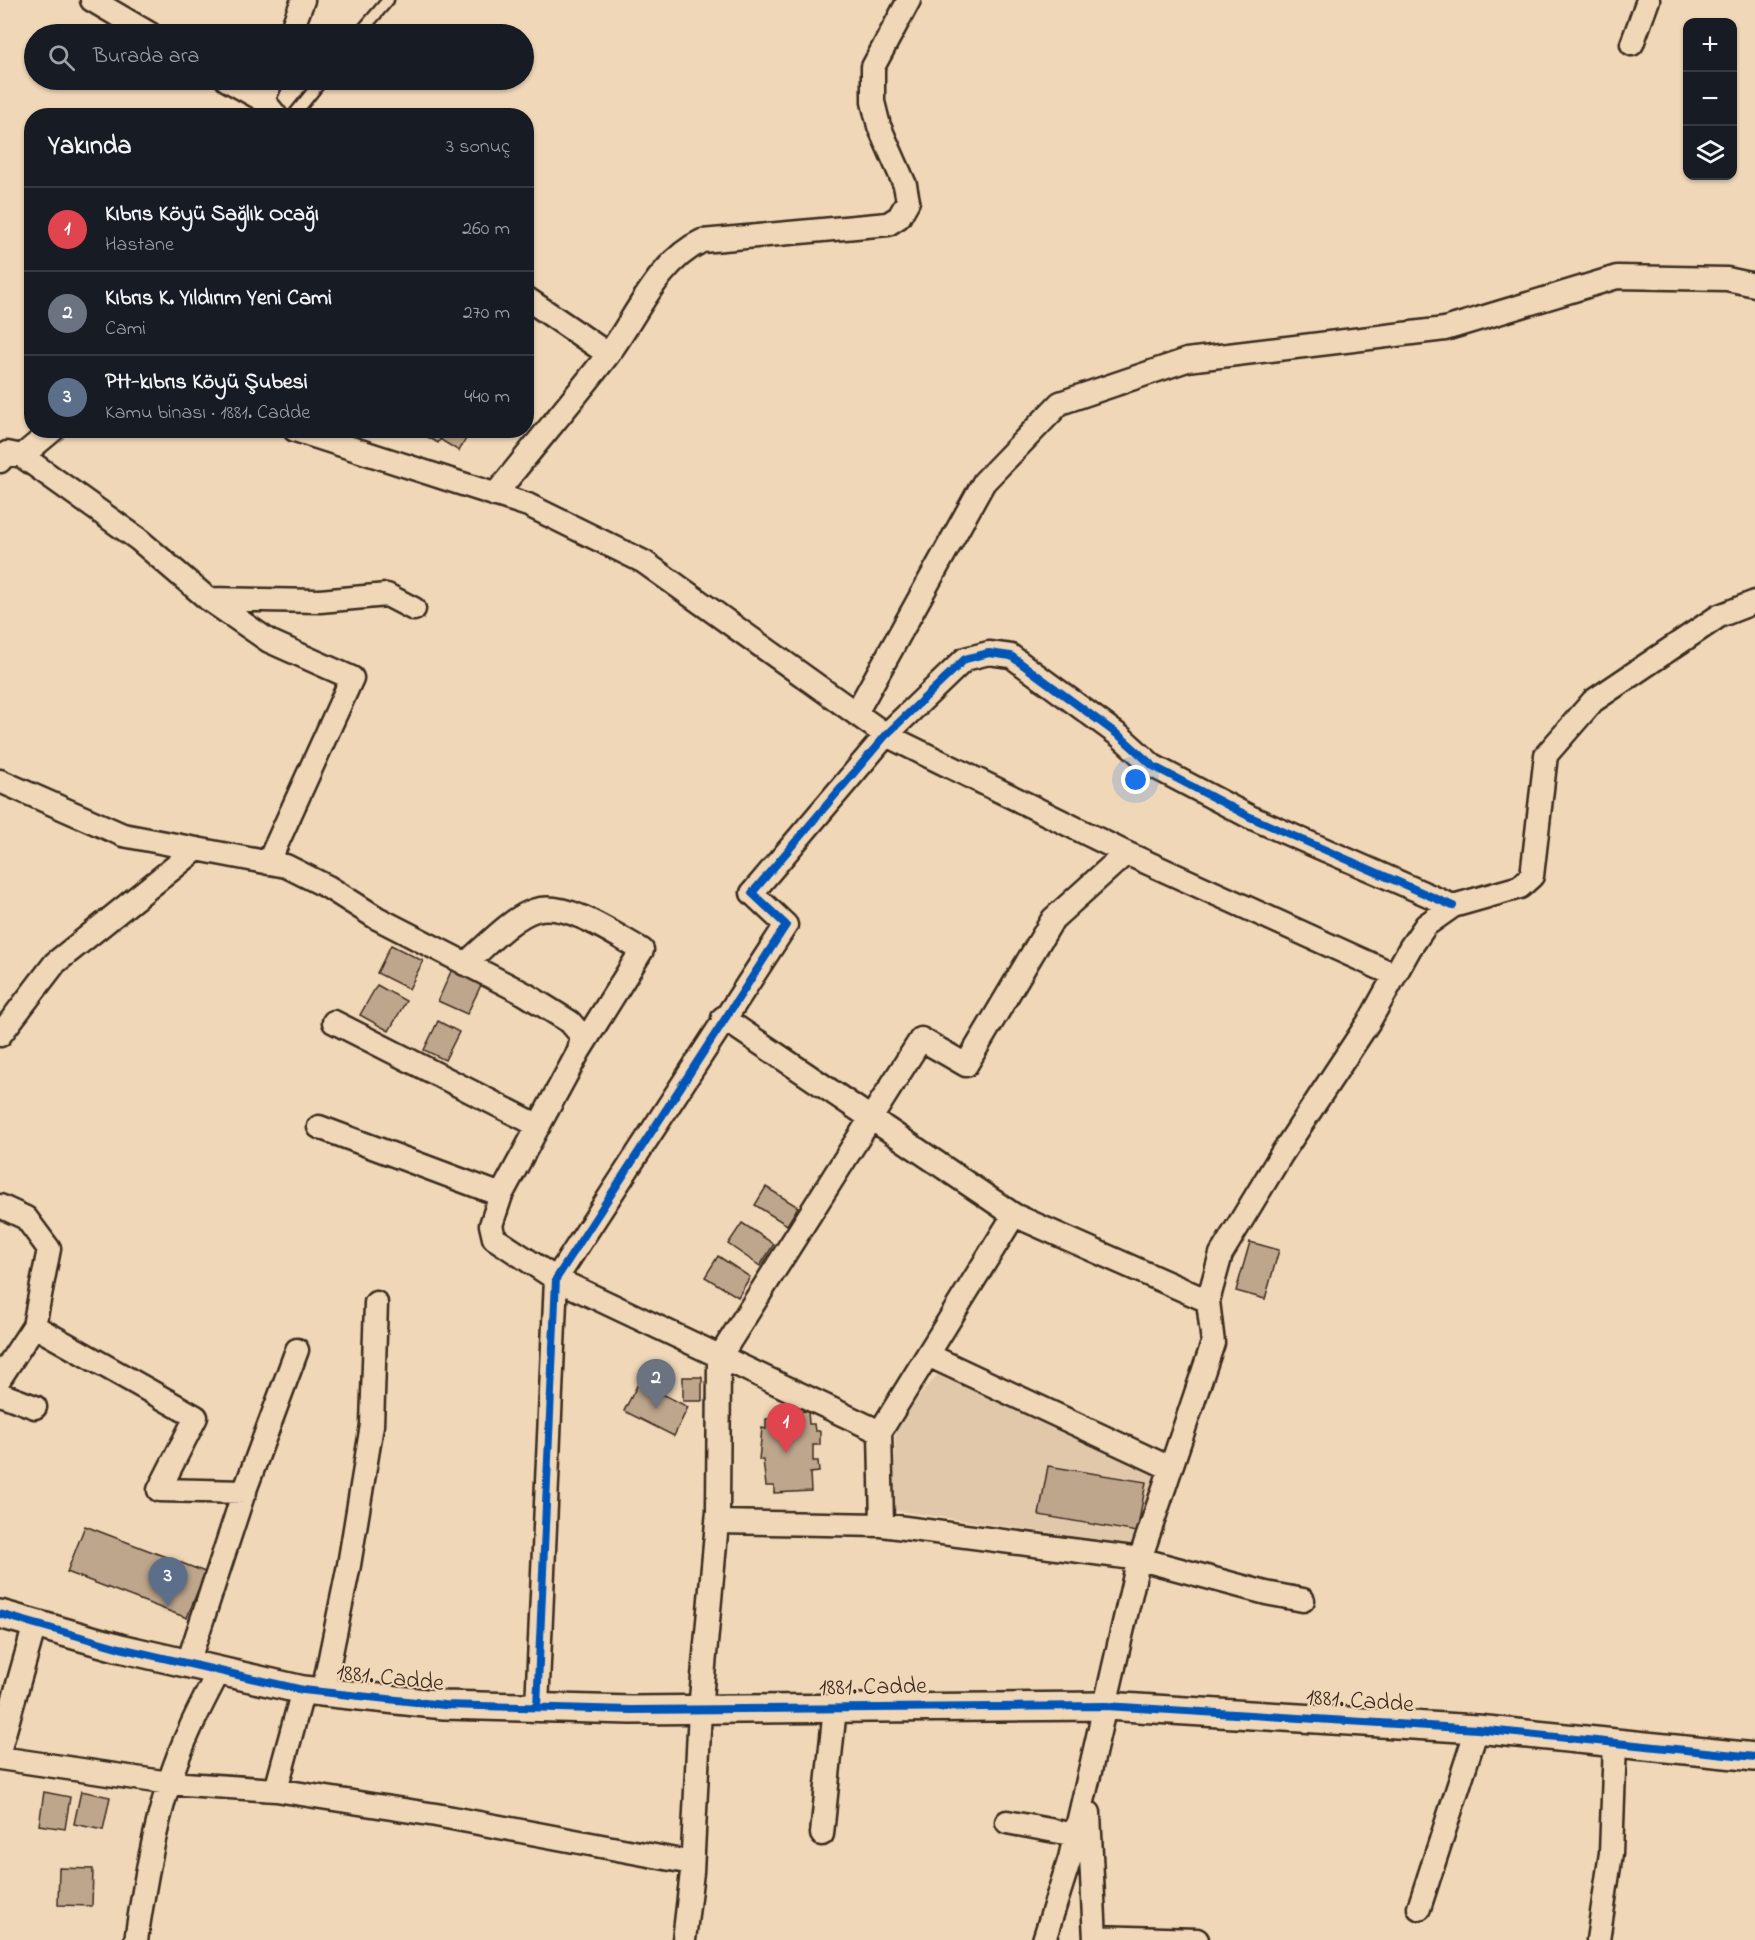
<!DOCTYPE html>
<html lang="tr">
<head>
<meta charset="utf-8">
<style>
  body { margin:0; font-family:"Indie Flower",sans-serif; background:#242831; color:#f1f3f6 }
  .controls { position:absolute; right:18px; top:18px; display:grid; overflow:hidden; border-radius:12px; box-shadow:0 2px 4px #0004 }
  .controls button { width:54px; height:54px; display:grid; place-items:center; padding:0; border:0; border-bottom:2px solid #363941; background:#171b24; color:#f1f3f6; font:30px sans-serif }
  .you { position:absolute; left:1136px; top:780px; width:21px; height:21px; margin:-15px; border:4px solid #fff; border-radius:50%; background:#1a73e8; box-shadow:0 0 0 9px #1a73e833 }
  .badge { display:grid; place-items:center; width:39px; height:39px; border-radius:50%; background:#db2777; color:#fff; font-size:20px; font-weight:700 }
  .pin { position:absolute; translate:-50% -50px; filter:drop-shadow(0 2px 3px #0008) }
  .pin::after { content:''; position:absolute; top:32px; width:21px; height:18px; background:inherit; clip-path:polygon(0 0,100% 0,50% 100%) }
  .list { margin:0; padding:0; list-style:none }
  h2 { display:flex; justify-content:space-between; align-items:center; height:78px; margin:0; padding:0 24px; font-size:26px }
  h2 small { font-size:20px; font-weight:400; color:#9ea1a6 }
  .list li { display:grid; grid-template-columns:39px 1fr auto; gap:18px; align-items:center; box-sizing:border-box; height:84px; padding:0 24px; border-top:2px solid #363941 }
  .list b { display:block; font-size:22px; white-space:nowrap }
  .list p { margin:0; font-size:20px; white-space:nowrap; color:#9ea1a6 }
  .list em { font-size:20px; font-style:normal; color:#9ea1a6 }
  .icon { flex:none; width:33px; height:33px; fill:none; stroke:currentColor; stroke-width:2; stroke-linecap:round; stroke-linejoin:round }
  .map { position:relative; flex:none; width:1755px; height:1940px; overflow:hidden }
  .search { position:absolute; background:#171b24; box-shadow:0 2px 4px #0004; left:24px; top:24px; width:510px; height:66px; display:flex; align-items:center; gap:15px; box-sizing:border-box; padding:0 21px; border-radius:33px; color:#9ea1a6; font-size:22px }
  .panel { position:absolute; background:#171b24; box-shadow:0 2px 4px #0004; left:24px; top:108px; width:510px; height:330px; border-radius:24px }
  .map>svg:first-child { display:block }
  .built { fill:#e1c8ab }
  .building { fill:#bea68d; stroke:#3b2a1e; stroke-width:1.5 }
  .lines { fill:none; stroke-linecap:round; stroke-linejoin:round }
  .service-casing { stroke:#3b2a1e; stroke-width:15 }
  .minor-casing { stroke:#3b2a1e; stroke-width:27 }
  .tertiary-casing { stroke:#3b2a1e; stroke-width:32 }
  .service { stroke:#f0d7b8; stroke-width:10 }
  .minor { stroke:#f0d7b8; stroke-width:22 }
  .tertiary { stroke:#f0d7b8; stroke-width:27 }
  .cycleway-casing { stroke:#f0d7b8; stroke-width:11 }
  .cycleway { stroke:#0057b8; stroke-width:8 }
  .labels { text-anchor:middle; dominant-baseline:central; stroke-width:4.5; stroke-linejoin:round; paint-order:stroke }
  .street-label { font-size:24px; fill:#3b2a1e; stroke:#f0d7b8 }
</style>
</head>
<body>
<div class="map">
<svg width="1755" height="1940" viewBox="0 0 1755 1940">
  <rect width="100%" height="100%" fill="#f0d7b8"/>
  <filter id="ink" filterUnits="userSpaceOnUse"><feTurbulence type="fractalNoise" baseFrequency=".0167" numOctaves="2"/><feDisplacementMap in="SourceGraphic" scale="12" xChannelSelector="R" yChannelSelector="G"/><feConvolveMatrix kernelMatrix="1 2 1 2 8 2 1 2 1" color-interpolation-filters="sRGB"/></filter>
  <g filter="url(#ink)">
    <!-- built -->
    <path class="built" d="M938,1374L1156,1475L1136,1545L893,1510L896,1424Z"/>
    <!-- building -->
    <path class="building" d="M420,430H445L438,443L419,432Z
      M446,430H471L459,451L441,440Z
      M391,945L423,961L409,989L377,973Z
      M452,969L482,983L467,1014L438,1001Z
      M377,985L406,1001L389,1031L360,1015Z
      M438,1021L459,1032L445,1060L424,1050Z
      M766,1187L798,1207L787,1225L755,1205Z
      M742,1223L774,1244L760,1266L728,1244Z
      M1250,1242L1279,1250L1265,1299L1236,1291Z
      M718,1256L750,1277L738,1297L705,1277Z
      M683,1377H702V1401H683Z
      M639,1382L688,1407L674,1436L624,1411Z
      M808,1411L809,1424H814L815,1431H820V1445H813V1461H818L819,1472L810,1473L811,1491L774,1493V1486H766L763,1460H759L762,1428L766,1429V1419H774V1413Z
      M1048,1466L1146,1482L1137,1532L1039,1515Z
      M85,1526L205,1572L187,1618L67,1572Z
      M81,1791L110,1797L103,1830L74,1824Z
      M44,1792L70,1797L65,1829L39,1825Z
      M59,1868L93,1869L92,1906L58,1905Z"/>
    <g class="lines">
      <defs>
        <path id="service" d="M359,34L388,0
          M293,116L322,80"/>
        <path id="minor" d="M92,0L150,34
          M290,34L303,0
          M1632,44L1648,0
          M227,80L263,100L276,116
          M263,100L272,80
          M526,298L608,354
          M295,430L528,505L644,562L886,735L1126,853L1395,975
          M22,456L138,539L208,599L269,641L352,678L268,863
          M0,461L7,453L22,456L53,430
          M495,495C532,448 571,403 607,356C636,318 657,262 702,241L888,224L899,217L908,201L905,185L879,126L873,102V67L909,0
          M208,599L320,601L387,595L414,609
          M856,713L984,482L1060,403L1187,360L1445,329L1617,277L1727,279L1755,285
          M0,781L123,835L286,866L328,887L377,918L525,994L570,1022L582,1036L579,1051L501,1195L491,1225L494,1238L556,1279L880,1432
          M465,964C484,948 513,916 536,910C567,901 615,935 642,950L579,1051
          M723,1018L1014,1215L1208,1301
          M334,1022L539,1126
          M0,1035L55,963L197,849
          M319,1127L501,1195
          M0,1206L26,1218L49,1249L34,1326L0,1378
          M34,1326L196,1417L159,1490L245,1492
          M928,1355L1170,1468
          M0,1394L35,1407
          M717,1522L882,1525L1140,1559L1266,1593L1303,1600
          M882,1525L880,1432L1014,1215
          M188,1663L242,1498L297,1350
          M323,1692L349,1565L372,1425L376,1303
          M537,1707L556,1279L786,925L752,893L886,735L965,659L989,653L1011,656L1121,737L1153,766L1250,817L1453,906
          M0,1748L35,1624
          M0,1758L169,1783L276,1790L436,1815L692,1863
          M276,1790L303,1690
          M1089,1813L1095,1940
          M1007,1822L1076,1835
          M822,1834L835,1708
          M1419,1908L1477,1729
          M1095,1937L1197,1940
          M136,1940C144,1888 153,1834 169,1783C181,1744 200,1707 219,1671
          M684,1940L692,1872L700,1710L718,1511L719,1358L921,1039L966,1065L1053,919L1126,853
          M1044,1940L1070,1858L1136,1571L1213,1343L1208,1301L1221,1254L1281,1155L1370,1020L1410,948L1426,925L1453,906L1520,887L1532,876L1546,755L1593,701L1719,616L1755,602
          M1598,1940L1611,1853L1615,1743"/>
        <path id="tertiary" d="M0,1614L120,1648L303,1690L444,1705L631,1710L1106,1706L1477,1729L1755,1757"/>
      </defs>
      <!-- service casing -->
      <use href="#service" class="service-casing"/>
      <!-- minor casing -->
      <use href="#minor" class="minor-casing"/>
      <!-- tertiary casing -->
      <use href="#tertiary" class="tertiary-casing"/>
      <!-- service -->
      <use href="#service" class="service"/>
      <!-- minor -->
      <use href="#minor" class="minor"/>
      <!-- tertiary -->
      <use href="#tertiary" class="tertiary"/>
      <defs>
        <path id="cycleway" d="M0,1614L120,1648L303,1690L444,1705L631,1710L1106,1706L1477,1729L1755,1757
          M537,1707L556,1279L786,925L752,893L886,735L965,659L989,653L1011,656L1121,737L1153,766L1250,817L1453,906"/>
      </defs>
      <!-- cycleway casing -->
      <use href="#cycleway" class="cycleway-casing"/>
      <!-- cycleway -->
      <use href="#cycleway" class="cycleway"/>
    </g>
  </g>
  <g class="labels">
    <!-- street labels -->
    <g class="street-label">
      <text transform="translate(390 1679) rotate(6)">1881. Cadde</text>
      <text transform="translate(873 1688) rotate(-1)">1881. Cadde</text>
      <text transform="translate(1360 1702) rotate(4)">1881. Cadde</text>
    </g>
  </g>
</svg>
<div class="controls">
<button>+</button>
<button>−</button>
<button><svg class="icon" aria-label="layers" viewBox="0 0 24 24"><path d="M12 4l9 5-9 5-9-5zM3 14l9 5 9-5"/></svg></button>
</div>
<div class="you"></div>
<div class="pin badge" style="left:786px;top:1453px;background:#e0444e">1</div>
<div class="pin badge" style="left:656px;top:1409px;background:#6b7280">2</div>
<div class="pin badge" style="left:168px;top:1607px;background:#5c6f8a">3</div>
<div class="search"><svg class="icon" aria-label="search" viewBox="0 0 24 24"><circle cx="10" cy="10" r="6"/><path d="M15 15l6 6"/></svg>Burada ara</div>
<section class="panel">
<h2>Yakında<small>3 sonuç</small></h2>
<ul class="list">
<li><span class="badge" style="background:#e0444e">1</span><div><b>Kıbrıs Köyü Sağlık Ocağı</b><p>Hastane</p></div><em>260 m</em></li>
<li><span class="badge" style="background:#6b7280">2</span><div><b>Kıbrıs K. Yıldırım Yeni Cami</b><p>Cami</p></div><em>270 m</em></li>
<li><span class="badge" style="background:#5c6f8a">3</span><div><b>Ptt-kıbrıs Köyü Şubesi</b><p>Kamu binası · 1881. Cadde</p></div><em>440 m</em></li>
</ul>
</section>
</div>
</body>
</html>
